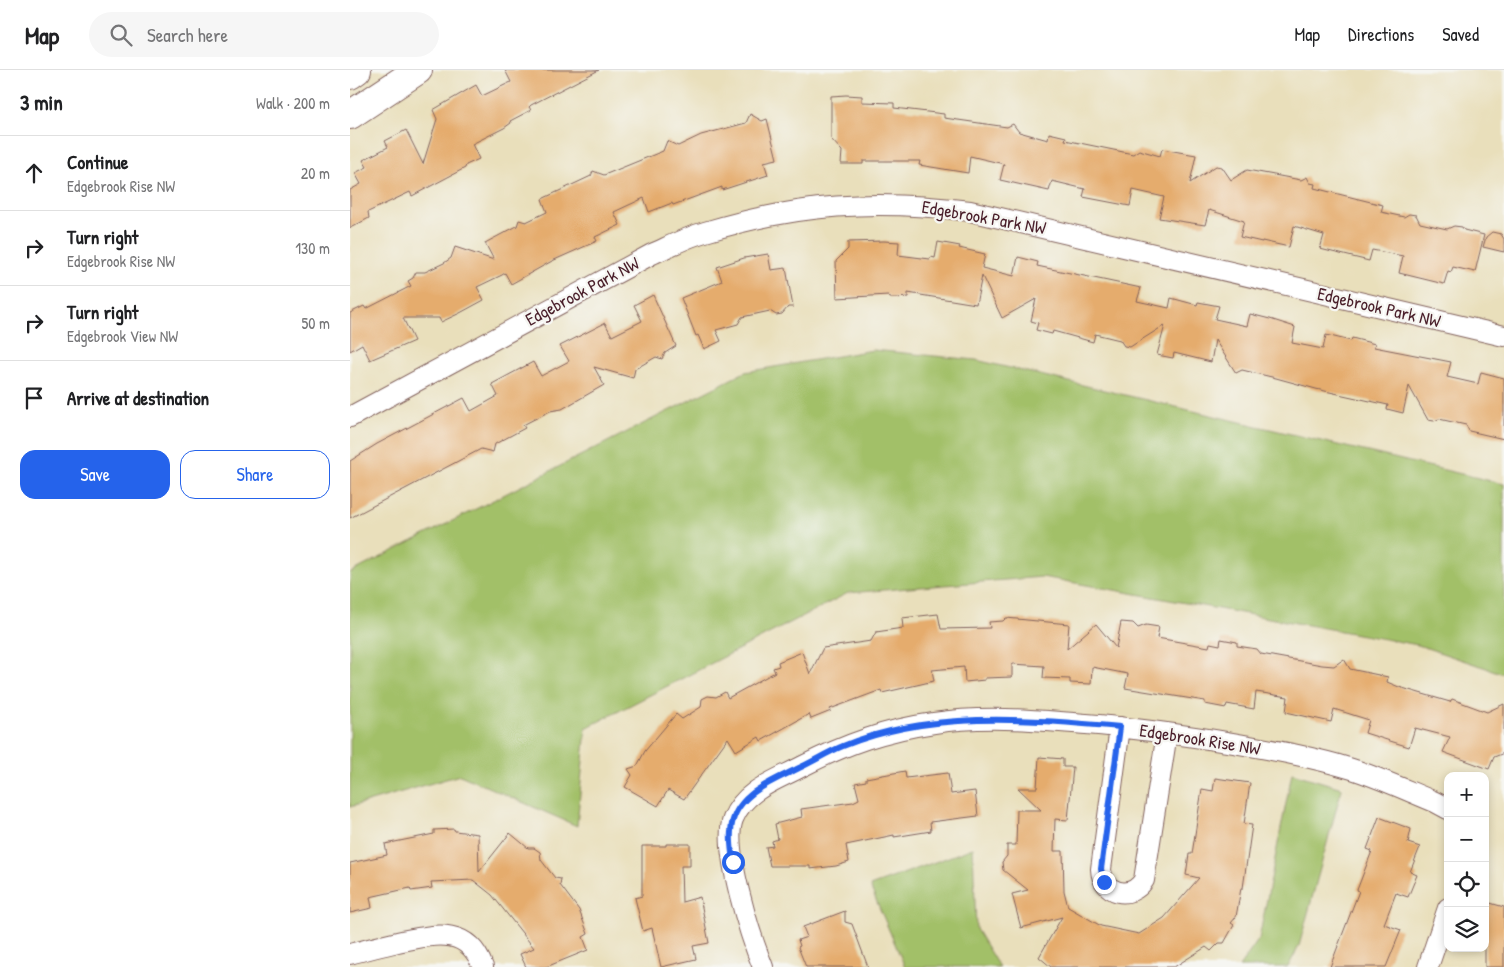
<!DOCTYPE html>
<html lang="en">
<head>
<meta charset="utf-8">
<style>
  body { margin:0; font-family:"Patrick Hand",sans-serif; background:#f6f6f6; color:#202124 }
  .controls { position:absolute; right:15px; bottom:15px; display:grid; overflow:hidden; border-radius:10px; box-shadow:0 2px 8px #0003 }
  .controls button { width:45px; height:45px; display:grid; place-items:center; padding:0; border:0; border-bottom:1px solid #e0e0e0; background:#fff; color:#202124; font:25px sans-serif }
  .stop { position:absolute; width:15px; height:15px; margin:-11px; border:4px solid #2563eb; border-radius:50%; background:#fff }
  .stop.end { background:#2563eb; border-color:#fff; box-shadow:0 1px 5px #0008 }
  .list { margin:0; padding:0; list-style:none }
  h2 { display:flex; justify-content:space-between; align-items:center; height:65px; margin:0; padding:0 20px; font-size:21px }
  h2 small { font-size:16px; font-weight:400; color:#757577 }
  .list li { display:grid; grid-template-columns:32px 1fr auto; gap:15px; align-items:center; box-sizing:border-box; height:75px; padding:0 20px; border-top:1px solid #e0e0e0 }
  .list b { display:block; font-size:19px; white-space:nowrap }
  .list p { margin:0; font-size:16px; white-space:nowrap; color:#757577 }
  .list em { font-size:16px; font-style:normal; color:#757577 }
  .actions { display:flex; gap:10px; padding:15px 20px }
  .actions a { flex:1; padding:11px 0; border:1px solid #2563eb; border-radius:15px; text-align:center; font-size:18px; color:#2563eb }
  .actions .main { background:#2563eb; color:#fff }
  .icon { flex:none; width:28px; height:28px; fill:none; stroke:currentColor; stroke-width:2; stroke-linecap:round; stroke-linejoin:round }
  .map { position:relative; flex:none; width:1154px; height:897px; overflow:hidden }
  header { display:flex; align-items:center; gap:30px; box-sizing:border-box; height:70px; padding:0 25px; background:#fff; border-bottom:1px solid #e0e0e0 }
  header strong { font-size:24px }
  nav { display:flex; gap:28px; margin-inline-start:auto; font-size:18px }
  .search { width:350px; height:45px; background:#f6f6f6; display:flex; align-items:center; gap:12px; box-sizing:border-box; padding:0 18px; border-radius:28px; color:#757577; font-size:19px }
  main { display:flex }
  aside { flex:1; background:#fff }
  .map>svg:first-child { display:block }
  .green { fill:#a2c068; stroke:#76704a }
  .building { fill:#e5ac6d }
  .lines { fill:none; stroke-linecap:round; stroke-linejoin:round }
  .street-casing { stroke:#82625d; stroke-width:22 }
  .secondary-casing { stroke:#82625d; stroke-width:30 }
  .street { stroke:#fff; stroke-width:20 }
  .secondary { stroke:#fff; stroke-width:28 }
  .route { stroke:#2563eb; stroke-width:6 }
  .labels { text-anchor:middle; dominant-baseline:central; stroke-width:4.5; stroke-linejoin:round; paint-order:stroke }
  .street-label { font-size:18px; fill:#4a1f2b; stroke:#f6f6f2 }
</style>
</head>
<body>
<header>
<strong>Map</strong>
<div class="search"><svg class="icon" aria-label="search" viewBox="0 0 24 24"><circle cx="10" cy="10" r="6"/><path d="M15 15l6 6"/></svg>Search here</div>
<nav><a>Map</a><a>Directions</a><a>Saved</a></nav>
</header>
<main>
<aside>
<h2>3 min<small>Walk · 200 m</small></h2>
<ul class="list">
<li><svg class="icon" aria-label="ahead" viewBox="0 0 24 24"><path d="M12 20V5M6 11l6-6 6 6"/></svg><div><b>Continue</b><p>Edgebrook Rise NW</p></div><em>20 m</em></li>
<li><svg class="icon" aria-label="right" viewBox="0 0 24 24"><path d="M7 20v-9h11M14 6l5 5-5 5"/></svg><div><b>Turn right</b><p>Edgebrook Rise NW</p></div><em>130 m</em></li>
<li><svg class="icon" aria-label="right" viewBox="0 0 24 24"><path d="M7 20v-9h11M14 6l5 5-5 5"/></svg><div><b>Turn right</b><p>Edgebrook View NW</p></div><em>50 m</em></li>
<li><svg class="icon" aria-label="arrive" viewBox="0 0 24 24"><path d="M6 21V4h12l-3 4 3 4H6"/></svg><div><b>Arrive at destination</b></div></li>
</ul>
<div class="actions"><a class="main">Save</a><a>Share</a></div>
</aside>
<div class="map">
<svg width="1154" height="897" viewBox="0 0 1154 897">
  <rect width="100%" height="100%" fill="#f6f6f2"/>
  <filter id="ink" filterUnits="userSpaceOnUse"><feTurbulence type="fractalNoise" baseFrequency=".02" numOctaves="2"/><feDisplacementMap in="SourceGraphic" scale="10" xChannelSelector="R" yChannelSelector="G"/><feConvolveMatrix kernelMatrix="1 2 1 2 8 2 1 2 1" color-interpolation-filters="sRGB"/></filter>
  <filter id="wash" filterUnits="userSpaceOnUse"><feTurbulence type="fractalNoise" baseFrequency=".0096" numOctaves="4" result="noise"/><feDisplacementMap in="SourceGraphic" scale="20" xChannelSelector="R" yChannelSelector="G"/><feGaussianBlur stdDeviation="1.12" result="paint"/><feColorMatrix in="noise" values="0 0 0 0 0 0 0 0 0 0 0 0 0 0 0 0 0 1.4 0 .05"/><feComposite in="paint" operator="in"/></filter>
  <g filter="url(#wash)">
    <rect width="100%" height="100%" fill="#e9dfbb"/>
    <!-- green -->
    <path class="green" d="M523,280L626,290L1154,414V604L1068,575L692,507L498,523L236,658L227,756L110,705L0,737V503L395,302Z
      M942,703L992,718L949,876L938,897H889L909,869Z
      M623,778L626,859L649,897H555L520,816Z"/>
    <g id="blocks">
      <!-- building -->
      <path class="building" d="M155,0H249L181,35L179,37L181,40L160,51L161,53L154,58L122,74L129,89L116,95L115,98L62,126L60,122L18,142L19,148L0,158V120L11,114L5,103L17,97L13,90L38,77L35,71L56,60L73,94L87,49L83,40L126,15L132,26L161,12Z
        M496,25L512,26V32L544,33V38L594,44V48L657,57L663,54L669,62L698,70L699,63L716,67L715,70L783,84L789,80L810,86L812,79L846,85L840,113L866,96L872,97L881,110L897,100L951,110L957,107L960,113L965,114L964,118L1033,135L1031,142L1054,147L1059,144L1066,145L1070,153L1097,159L1104,156L1112,157L1114,160L1134,165L1125,202L1103,197L1101,202L1098,201L1094,214L1049,203L1053,186L1022,180L1019,191L970,179L974,165L944,156L939,177L912,171V172L890,167L894,151L859,140L855,155L809,148L814,127L783,120L780,136L733,127L735,119L702,111L699,121L650,110L654,94L620,86L618,103L569,95L570,91H513V94H491L492,81L481,69V26Z
        M400,44L412,51L417,49L427,89L414,92L418,105L372,120V117L323,135L322,133L299,142L294,128L264,142L270,155L245,167L247,171L202,191L161,214L155,203L152,205L127,217L134,230L110,243L91,252L89,248H53L64,271L20,290L12,274L0,281V243L14,236L16,239L61,216L58,211L63,208L66,202H75L94,193L101,188L105,177L144,190L135,173L167,156L169,150L176,152L197,142L192,129L241,106L243,101L254,105L313,81L317,71L328,76L351,65L396,53Z
        M1142,162L1151,164L1154,169V182L1133,177L1136,167Z
        M534,171L549,172L548,185L580,189L581,187L585,188L588,172L610,176L609,178L635,184L632,198L664,206L668,187L688,192L687,196L791,218L787,231L819,238L821,228L847,235L848,232L869,236L865,249L897,256L900,244L920,249L945,257L942,273L973,279L976,265L1001,271L1002,268L1025,274L1024,277L1101,292L1097,307L1128,314L1131,302L1154,308V369L1119,361L1116,355L1089,349L1084,351L1078,350L1059,316L1053,343L1037,339L1038,335L966,319L926,308L892,300L886,303L865,270L861,292L824,283L823,288L807,285L815,255L780,277L774,276L770,270L745,264L743,272L703,261L702,264L686,260L688,253L681,251L686,229L652,248L632,206L626,234L558,223V227L546,228H540L538,225L487,228L486,191L498,179V172Z
        M418,184L421,200L436,198L443,237H438L432,244L426,245L420,241L392,247L388,254L366,260L371,271L354,279L348,265L346,266L331,228L372,211L367,197L394,188Z
        M303,225L326,276L315,283L312,289L306,287L285,299L283,308L244,297L254,315L212,339L200,341L173,355L175,358L145,374L143,382L131,379L0,448V391L27,374L114,328L121,341L148,326L142,314L183,292L191,306L219,291L210,276L255,253L262,266L292,251L284,235Z
        M588,544L591,559L640,558L639,552L653,551L656,548L719,554L717,579L746,554L766,578L771,552L783,553L788,558L796,555L809,557L807,568L859,577L860,573L870,575L871,569L887,572V576L907,579L911,584L972,595L984,596L994,589L1000,599L1038,607L1037,612L1049,617L1100,632L1102,629L1137,642L1154,634V683L1144,687L1139,699L1093,682L1100,667L1065,658L1059,677L1015,663L1019,650L984,639L981,652L936,642L938,627L906,622L904,639L877,634L876,638L855,634V631L775,618L778,604L742,597L741,614L720,613V609L693,608L694,596L662,594V607L635,608V610L615,612L614,597L582,600L584,611L532,623L531,620L480,639L481,641L461,649L459,644L411,671L409,667L386,681L378,668L334,729L318,720L308,736L275,717L282,705L278,699L287,696L295,681L326,644L332,649L351,637L352,629L358,626L366,627L375,622L378,628L425,602L423,598L429,596L428,592L452,582L460,604L473,578L521,571L526,562L553,558L552,548Z
        M689,687L713,689V697H723L718,750L705,749L704,781H713L714,821L718,837L751,856L789,864L814,848L849,808L836,805L839,784H842L852,719L863,721L865,708L900,713L894,754L902,755L893,818H891L886,847L881,853L884,855L874,873H869L861,881L856,877L824,897H701L689,887L712,847L671,858L662,824L678,820L653,800L652,792L657,786V775H666L667,740H691L668,718H687Z
        M555,701L556,708L598,703L601,724L625,721L628,746L580,752L581,761L544,767V765L496,775L499,792L486,796L460,799V796H420L416,777L423,776L422,771L428,769L425,754L452,747L451,739L503,732L509,729L505,713L516,711V708Z
        M1029,747L1061,759L1058,773L1070,777L1060,802L1067,805L1058,827L1046,823L1034,854L1051,860L1036,897H980L1009,821L1007,820L1022,781L1017,779Z
        M104,759L105,761L128,764L129,802L160,763L178,778H184L190,782L191,790L205,808L211,809L210,815L229,840L238,864L233,867L238,880L196,897H176L170,884L184,878L142,825L123,810L81,812L82,818L61,821L60,818L20,827L22,838L0,843V793L37,785L35,774L84,764V760Z
        M316,774H340V796H331L332,832L350,827L359,873L343,876L346,889L311,897L302,858L293,861L285,828L292,826V776H316Z
        M1140,833L1154,837V897H1135V852Z
        M495,841V852L502,854L518,897H456L448,877L450,876L448,870L457,867L453,857Z"/>
    </g>
  </g>
  <g filter="url(#ink)">
    <use href="#blocks" fill-opacity="0" stroke="#82625d" stroke-width="1"/>
    <g class="lines">
      <defs>
        <path id="street" d="M0,347L302,184C320,176 337,167 355,162C449,134 524,129 620,141L1154,266
          M770,657L751,799C752,824 781,831 794,810L817,663
          M0,884C17,879 35,875 52,871C87,864 118,857 133,897
          M413,897C401,868 372,778 383,749C394,720 427,710 453,696C496,674 535,660 584,653C634,645 686,650 736,654C786,658 834,665 883,673C923,680 963,687 1002,699C1030,708 1058,721 1085,732L1098,739
          M1078,897L1098,838"/>
        <path id="secondary" d="M0,5L7,0
          M0,45L68,0"/>
      </defs>
      <!-- street casing -->
      <use href="#street" class="street-casing"/>
      <!-- secondary casing -->
      <use href="#secondary" class="secondary-casing"/>
      <!-- street -->
      <use href="#street" class="street"/>
      <!-- secondary -->
      <use href="#secondary" class="secondary"/>
    </g>
  </g>
  <g class="lines" filter="url(#ink)">
    <!-- route -->
    <path class="route" d="M383,792C382,782 380,771 381,761C383,725 421,712 449,698C464,691 478,682 493,676C582,640 677,649 770,657L751,799L754,812"/>
  </g>
  <g class="labels">
    <!-- street labels -->
    <g class="street-label">
      <text transform="translate(634 147) rotate(10)">Edgebrook Park NW</text>
      <text transform="translate(232 221) rotate(-28)">Edgebrook Park NW</text>
      <text transform="translate(1029 237) rotate(13)">Edgebrook Park NW</text>
      <text transform="translate(850 669) rotate(9)">Edgebrook Rise NW</text>
    </g>
  </g>
</svg>
<div class="controls">
<button>+</button>
<button>−</button>
<button><svg class="icon" aria-label="locate" viewBox="0 0 24 24"><circle cx="12" cy="12" r="6"/><path d="M12 2v4M12 18v4M2 12h4M18 12h4"/></svg></button>
<button><svg class="icon" aria-label="layers" viewBox="0 0 24 24"><path d="M12 4l9 5-9 5-9-5zM3 14l9 5 9-5"/></svg></button>
</div>
<div class="stop" style="left:383px;top:792px"></div>
<div class="stop end" style="left:754px;top:812px"></div>
</div>
</main>
</body>
</html>
